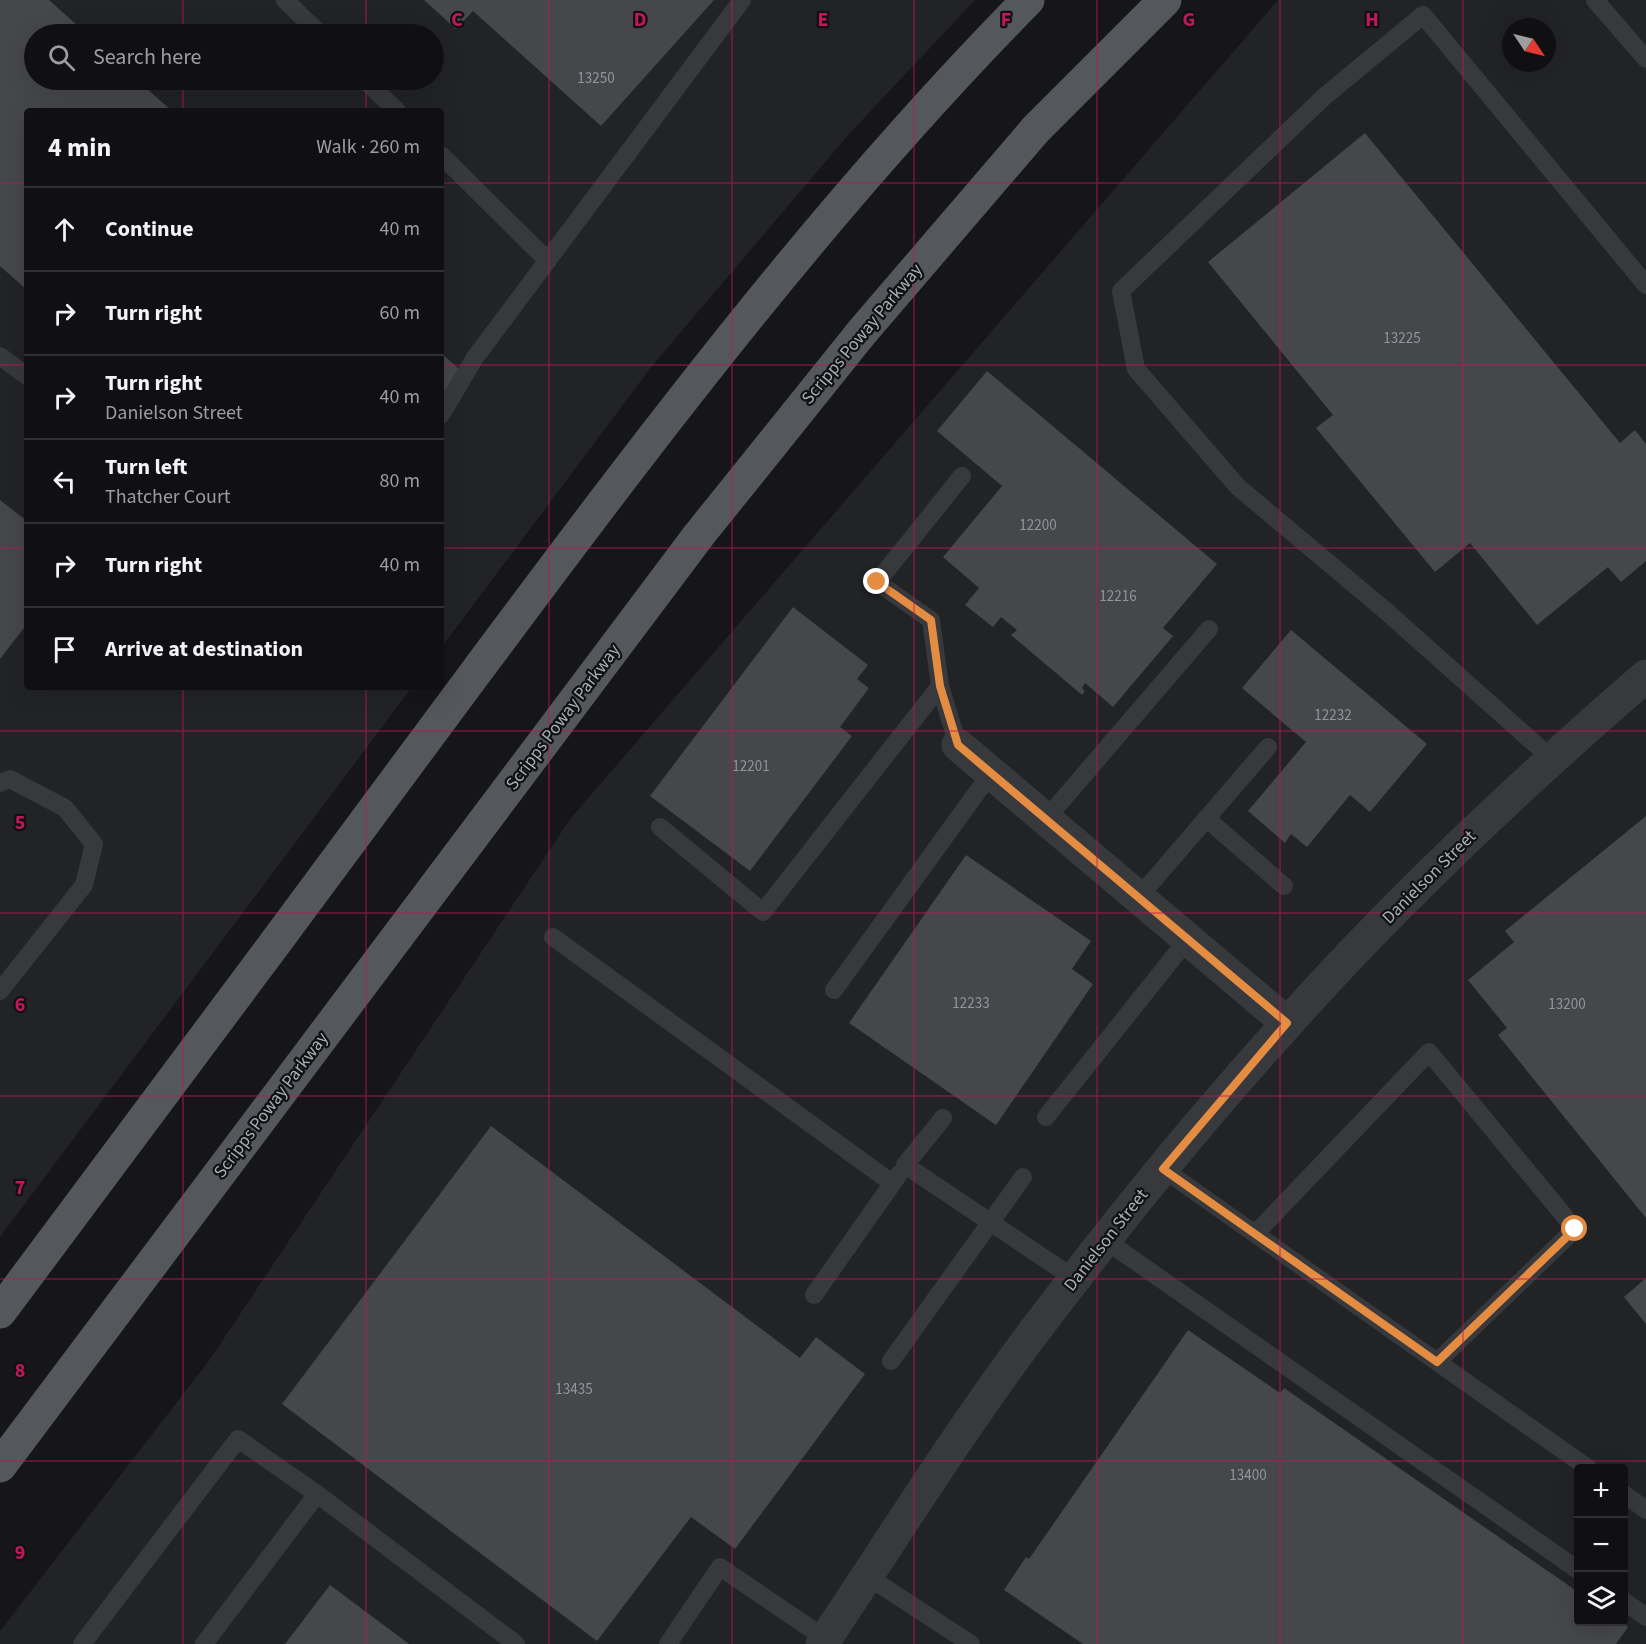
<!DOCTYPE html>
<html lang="en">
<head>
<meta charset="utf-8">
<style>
  body { margin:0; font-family:"Source Sans 3",sans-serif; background:#1e1e20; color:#f1f3f6 }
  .controls { position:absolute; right:18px; bottom:18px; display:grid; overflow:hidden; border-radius:6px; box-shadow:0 6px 24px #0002 }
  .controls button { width:54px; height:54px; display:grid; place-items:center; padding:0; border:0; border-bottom:2px solid #303032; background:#101012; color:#f1f3f6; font:30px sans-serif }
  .compass { position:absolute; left:1502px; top:18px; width:54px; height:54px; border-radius:50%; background:#101012; box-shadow:0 6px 24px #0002; rotate:125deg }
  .stop { position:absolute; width:18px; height:18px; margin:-14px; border:4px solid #e48c42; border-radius:50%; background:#fff }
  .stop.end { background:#e48c42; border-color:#fff; box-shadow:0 2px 6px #0008 }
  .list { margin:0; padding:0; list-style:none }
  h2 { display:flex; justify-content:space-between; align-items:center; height:78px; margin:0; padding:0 24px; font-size:26px }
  h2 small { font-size:20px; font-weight:400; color:#9c9d9f }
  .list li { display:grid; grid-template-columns:39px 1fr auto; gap:18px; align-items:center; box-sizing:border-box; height:84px; padding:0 24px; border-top:2px solid #303032 }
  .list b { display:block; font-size:22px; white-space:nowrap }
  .list p { margin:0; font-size:20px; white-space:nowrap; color:#9c9d9f }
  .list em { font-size:20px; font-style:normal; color:#9c9d9f }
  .icon { flex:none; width:33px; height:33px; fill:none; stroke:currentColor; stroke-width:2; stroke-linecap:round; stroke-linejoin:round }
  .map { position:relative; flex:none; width:1646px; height:1644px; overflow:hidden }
  .search { position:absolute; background:#101012; box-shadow:0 6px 24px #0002; left:24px; top:24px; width:420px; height:66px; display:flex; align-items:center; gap:15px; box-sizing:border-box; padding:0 21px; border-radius:33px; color:#9c9d9f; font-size:22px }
  .panel { position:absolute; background:#101012; box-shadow:0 6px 24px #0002; left:24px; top:108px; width:420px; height:582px; border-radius:6px }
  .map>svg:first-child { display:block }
  .built { fill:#222325; fill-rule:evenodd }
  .building { fill:#45474b }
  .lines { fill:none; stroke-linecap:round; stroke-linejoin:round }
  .service { stroke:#37393c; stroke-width:18 }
  .minor { stroke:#37393c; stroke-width:33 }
  .tertiary { stroke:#37393c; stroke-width:33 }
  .primary { stroke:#54575b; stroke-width:33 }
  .route { stroke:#e48c42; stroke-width:8 }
  .grid { fill:none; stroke:#c2185b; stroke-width:1.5; stroke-opacity:0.55 }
  .labels { text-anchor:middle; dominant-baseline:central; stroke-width:4.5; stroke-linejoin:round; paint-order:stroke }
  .number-label { font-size:15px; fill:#90969c }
  .street-label { font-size:18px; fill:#a9b0b7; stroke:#111113 }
  .grid-label { font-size:20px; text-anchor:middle; font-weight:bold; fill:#c2185b; stroke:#111113; stroke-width:4.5; stroke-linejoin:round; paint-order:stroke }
</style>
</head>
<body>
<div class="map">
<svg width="1646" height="1644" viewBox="0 0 1646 1644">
  <rect width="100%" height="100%" fill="#161618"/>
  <!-- built -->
  <path class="built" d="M0,0H975L849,134L652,366L441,648V111H27V687H412L0,1237ZM34,34H434V80H34Z
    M1278,0H1646V1644H0V1631L208,1362L570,819ZM1511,27H1547V63H1511ZM1578,1468H1624V1622H1578Z"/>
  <!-- building -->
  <path class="building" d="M0,0H49L87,34H34V80H137L172,111H27V290L0,266Z
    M424,0H714L601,126L473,11L456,29Z
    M1365,133L1620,443L1635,430L1646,444V561L1621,582L1608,567L1537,625L1470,543L1435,572L1316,428L1333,415L1208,262Z
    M441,353L465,374L441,401Z
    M987,371L1217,564L1163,628L1173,636L1113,707L1085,683L1082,688L1085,691L1082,695L1011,635L1017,630L1001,617L993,627L965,605L979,588L943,557L1002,486L937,431Z
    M0,500L27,521V624L0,659Z
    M793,607L868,665L857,679L869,688L840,727L852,736L750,871L650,796Z
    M1291,630L1427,744L1370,812L1350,795L1307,847L1291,834L1285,843L1248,811L1306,742L1242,688Z
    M1646,816V1218L1498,1035L1507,1028L1468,980L1514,942L1505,931Z
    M966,855L1091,941L1072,969L1093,984L996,1125L849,1023Z
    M491,1126L800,1358L816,1337L865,1374L735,1549L691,1517L597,1641L282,1404Z
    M1646,1278V1324L1624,1297Z
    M1188,1330L1280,1393L1284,1388L1578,1592V1622H1621L1628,1627L1616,1644H1083L1004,1590L1026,1557L1029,1559Z
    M330,1585L409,1644H285Z"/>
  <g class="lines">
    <!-- service -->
    <path class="service" d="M285,0L320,34
      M1595,0L1646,59
      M365,80L397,111
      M441,155L548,261
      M0,356L27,376
      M441,415L474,359L742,0
      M958,745L940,686L931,620L877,582L962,476
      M1552,759L1387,612L1238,487L1136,369L1121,291L1325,96L1423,15L1646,285
      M0,783L10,779L65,808L94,844L84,885L0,991
      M1206,818L1284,886
      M1046,819L1209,629
      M660,827L763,912L940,686
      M1139,897L1268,747
      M553,937L892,1183
      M834,990L991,773
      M1046,1117L1188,939
      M943,1118L905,1165L1075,1279
      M1163,1169L1588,1468
      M1255,1234L1429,1052L1575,1229L1437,1362
      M1105,1240L1578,1570
      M814,1295L899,1174
      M891,1361L1023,1177
      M1624,1494L1646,1510
      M867,1576L971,1644
      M1624,1601L1646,1617
      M82,1644L238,1439L317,1494
      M204,1644L317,1494L516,1644
      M668,1644L720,1567L826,1639"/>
    <!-- minor -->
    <path class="minor" d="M958,745L1287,1023"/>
    <!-- tertiary -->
    <path class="tertiary" d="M822,1644C890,1543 954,1439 1027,1341C1109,1232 1195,1125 1287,1024C1398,899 1520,785 1646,676"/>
    <!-- primary -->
    <path class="primary" d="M0,1312C157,1102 314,891 470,680C645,445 822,209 1028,0
      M0,1466L699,535L862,332L1036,129L1165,0"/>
  </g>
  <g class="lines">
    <!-- route -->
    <path class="route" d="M877,582L931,620L940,686L958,745L1287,1023L1163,1169L1437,1362L1575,1229"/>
  </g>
  <!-- grid -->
  <path class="grid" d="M183,0V34M366,0V34M549,0V1644M732,0V1644M914,0V1644M1097,0V1644M1280,0V1644M1463,0V1644M183,80V111M366,80V111M0,183H27M441,183H1646M0,365H27M441,365H1646M0,548H27M441,548H1646M183,687V1644M366,687V1644M0,731H1646M0,913H1646M0,1096H1646M0,1279H1646M0,1461H1646"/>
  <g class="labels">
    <!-- number labels -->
    <g class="number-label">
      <text x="596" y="78">13250</text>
      <text x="1402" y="338">13225</text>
      <text x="1038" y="525">12200</text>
      <text x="1118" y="596">12216</text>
      <text x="1333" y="715">12232</text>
      <text x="751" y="766">12201</text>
      <text x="971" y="1003">12233</text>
      <text x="1567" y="1004">13200</text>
      <text x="574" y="1389">13435</text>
      <text x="1248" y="1475">13400</text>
    </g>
    <!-- street labels -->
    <g class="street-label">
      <text transform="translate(862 334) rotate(-50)">Scripps Poway Parkway</text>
      <text transform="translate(563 717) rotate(-53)">Scripps Poway Parkway</text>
      <text transform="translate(1429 877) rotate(-45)">Danielson Street</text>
      <text transform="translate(271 1105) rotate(-53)">Scripps Poway Parkway</text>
      <text transform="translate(1106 1240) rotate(-52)">Danielson Street</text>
    </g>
  </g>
  <g class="grid-label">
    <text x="457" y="26">C</text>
    <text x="640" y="26">D</text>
    <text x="823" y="26">E</text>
    <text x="1006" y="26">F</text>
    <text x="1189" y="26">G</text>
    <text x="1372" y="26">H</text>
    <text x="20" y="829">5</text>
    <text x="20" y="1011">6</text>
    <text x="20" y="1194">7</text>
    <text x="20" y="1377">8</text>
    <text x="20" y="1559">9</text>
  </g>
</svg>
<div class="controls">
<button>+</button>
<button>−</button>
<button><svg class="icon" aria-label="layers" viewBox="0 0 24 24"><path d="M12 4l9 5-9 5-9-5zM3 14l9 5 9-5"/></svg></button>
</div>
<svg class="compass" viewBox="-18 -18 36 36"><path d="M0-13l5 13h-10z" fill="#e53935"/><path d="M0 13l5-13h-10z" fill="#9c9d9f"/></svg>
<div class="stop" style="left:1575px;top:1229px"></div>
<div class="stop end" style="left:877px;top:582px"></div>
<div class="search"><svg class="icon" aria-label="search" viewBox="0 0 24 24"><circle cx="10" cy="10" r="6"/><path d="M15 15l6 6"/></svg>Search here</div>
<section class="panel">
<h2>4 min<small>Walk · 260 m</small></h2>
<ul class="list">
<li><svg class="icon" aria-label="ahead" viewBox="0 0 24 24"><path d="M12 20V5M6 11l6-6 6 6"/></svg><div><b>Continue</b></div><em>40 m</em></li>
<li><svg class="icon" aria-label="right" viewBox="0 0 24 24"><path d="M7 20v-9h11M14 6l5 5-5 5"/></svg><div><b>Turn right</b></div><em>60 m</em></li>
<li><svg class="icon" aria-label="right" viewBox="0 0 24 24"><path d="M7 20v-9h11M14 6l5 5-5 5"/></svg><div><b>Turn right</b><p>Danielson Street</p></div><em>40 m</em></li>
<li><svg class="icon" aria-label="left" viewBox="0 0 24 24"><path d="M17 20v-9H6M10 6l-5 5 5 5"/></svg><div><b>Turn left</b><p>Thatcher Court</p></div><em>80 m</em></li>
<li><svg class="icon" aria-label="right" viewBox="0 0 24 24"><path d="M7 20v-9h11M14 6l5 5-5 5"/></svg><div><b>Turn right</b></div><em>40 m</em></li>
<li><svg class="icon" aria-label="arrive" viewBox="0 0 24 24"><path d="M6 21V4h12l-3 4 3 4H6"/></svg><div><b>Arrive at destination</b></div></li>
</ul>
</section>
</div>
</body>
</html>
